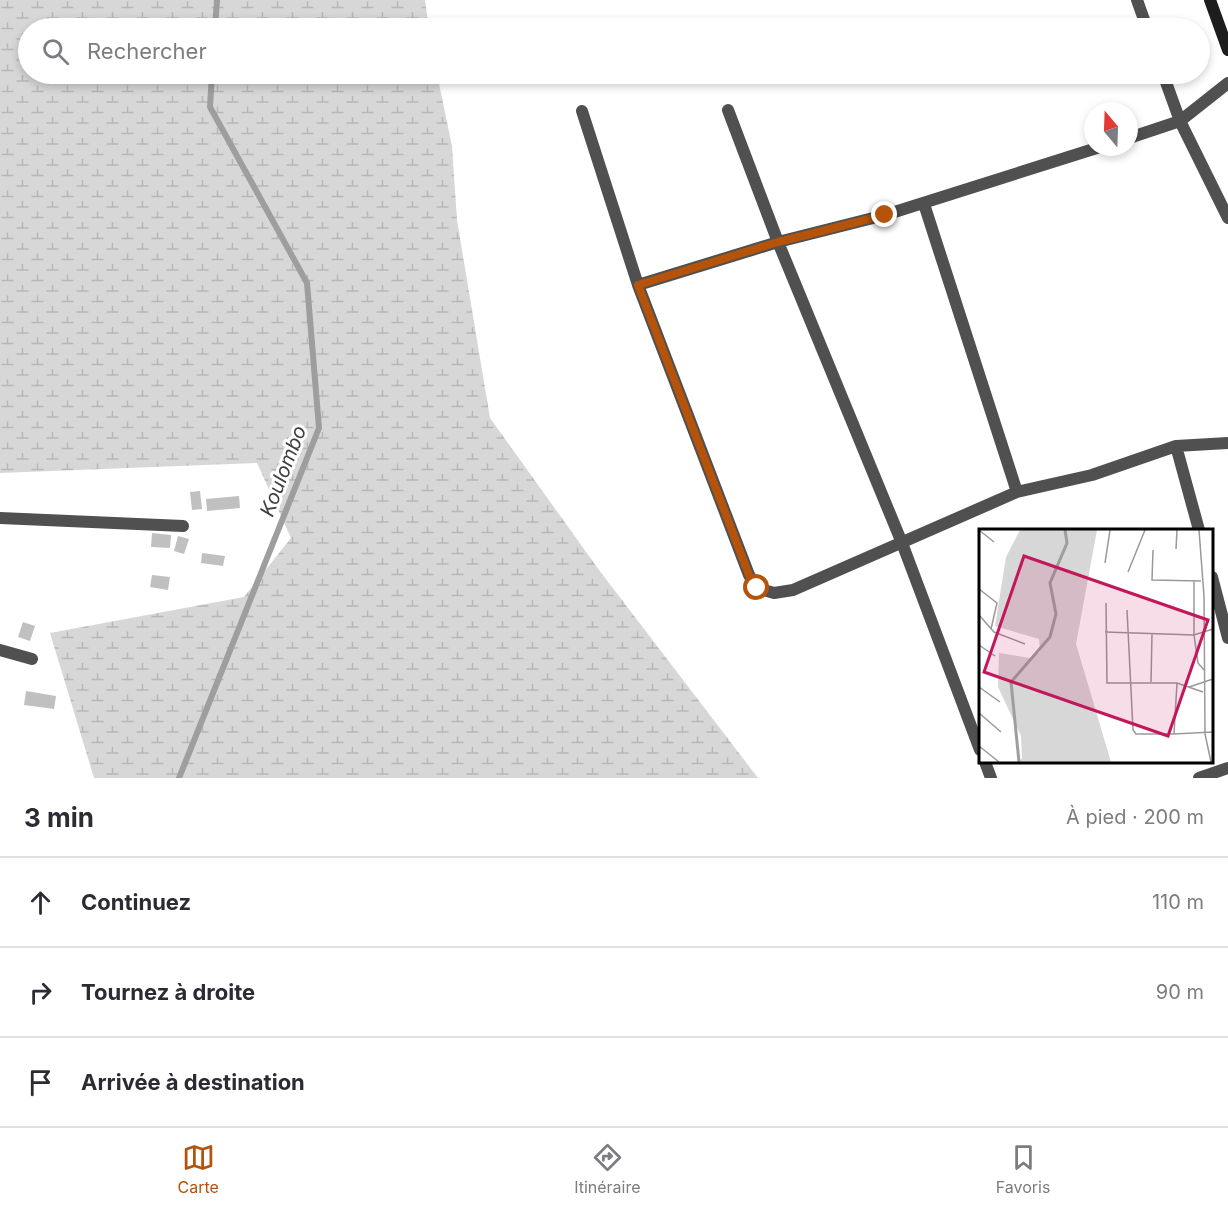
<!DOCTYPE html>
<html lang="fr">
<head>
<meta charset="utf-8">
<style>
  body { margin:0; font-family:Inter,sans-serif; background:#f7f7f7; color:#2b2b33 }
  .compass { position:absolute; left:1084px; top:102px; width:54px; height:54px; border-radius:50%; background:#fff; box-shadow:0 3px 9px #0003; rotate:341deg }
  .stop { position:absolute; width:18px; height:18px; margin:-14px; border:4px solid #b45309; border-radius:50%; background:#fff }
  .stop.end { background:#b45309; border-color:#fff; box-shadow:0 2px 6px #0008 }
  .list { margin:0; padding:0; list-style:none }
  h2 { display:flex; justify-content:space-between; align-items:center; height:78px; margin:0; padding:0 24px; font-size:26px }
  h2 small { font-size:20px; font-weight:400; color:#7c7c81 }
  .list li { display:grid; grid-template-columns:39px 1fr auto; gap:18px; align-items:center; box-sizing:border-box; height:90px; padding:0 24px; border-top:2px solid #e1e1e2 }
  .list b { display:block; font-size:22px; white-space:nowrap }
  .list em { font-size:20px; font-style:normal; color:#7c7c81 }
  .icon { flex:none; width:33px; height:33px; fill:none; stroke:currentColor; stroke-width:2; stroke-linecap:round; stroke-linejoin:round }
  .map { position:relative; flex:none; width:1228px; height:778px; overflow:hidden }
  .search { position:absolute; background:#fff; box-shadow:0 3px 9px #0003; left:18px; right:18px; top:18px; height:66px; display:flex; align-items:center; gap:15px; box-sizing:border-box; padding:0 21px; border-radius:33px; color:#7c7c81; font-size:22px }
  .sheet { height:348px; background:#fff }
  nav { display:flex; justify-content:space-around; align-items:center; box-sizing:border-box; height:84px; border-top:2px solid #e1e1e2; background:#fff; font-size:16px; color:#7c7c81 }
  nav a { display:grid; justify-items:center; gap:3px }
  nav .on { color:#b45309 }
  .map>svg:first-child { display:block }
  .wetland { fill:url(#wetland-marsh) }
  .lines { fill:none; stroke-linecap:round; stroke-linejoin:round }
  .stream { stroke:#9e9e9e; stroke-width:6 }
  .building { fill:#c0c0c0 }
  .street { stroke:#505050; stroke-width:12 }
  .secondary { stroke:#1d1d1d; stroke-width:12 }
  .route { stroke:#b45309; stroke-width:8 }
  .labels { text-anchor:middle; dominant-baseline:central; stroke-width:6; stroke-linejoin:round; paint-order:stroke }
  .water-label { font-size:20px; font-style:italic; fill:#3f3f3f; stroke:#fff }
  .inset-river { fill:none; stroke:#9e9e9e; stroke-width:3 }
  .inset-road { fill:none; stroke:#999; stroke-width:1.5 }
  .view { fill:#c2185b; fill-opacity:0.15; stroke:#c2185b; stroke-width:3 }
  .inset-edge { fill:none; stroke:#000; stroke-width:3 }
</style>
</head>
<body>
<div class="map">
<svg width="1228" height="778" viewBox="0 0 1228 778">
  <defs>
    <pattern id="wetland-marsh" width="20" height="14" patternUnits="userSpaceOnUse" patternTransform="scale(1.5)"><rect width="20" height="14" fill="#d7d7d7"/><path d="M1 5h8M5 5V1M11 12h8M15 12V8" fill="none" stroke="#b7b7b7"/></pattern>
  </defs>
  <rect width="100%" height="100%" fill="#fff"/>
  <!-- wetland -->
  <path class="wetland" d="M0,0H425L429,28H28V74H437L452,146L457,220L490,418L599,570L758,778H94L50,633L244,597L291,538L257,463L0,473Z"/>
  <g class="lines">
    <!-- stream -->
    <path class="stream" d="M215,28L217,0
      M179,778L319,428L307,283L210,107L212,74"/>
  </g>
  <!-- building -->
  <path class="building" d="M200,491L202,509L192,510L190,492Z
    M239,496L240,508L207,511L206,499Z
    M152,533L171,535L170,548L151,547Z
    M178,536L189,539L184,554L174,551Z
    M202,553L225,556L223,566L201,563Z
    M152,575L170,577L168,590L150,587Z
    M23,622L35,626L30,641L18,637Z
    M26,691L56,696L54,709L24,705Z"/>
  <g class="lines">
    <!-- street -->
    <path class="street" d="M1137,0L1147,28
      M1163,74L1180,121L1228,218
      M728,110L778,242L902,543L980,750
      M582,111L638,285L749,575L757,588L774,593L793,590L1017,492L1092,475L1176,446L1228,443
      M1129,138L1180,121L1228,83
      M924,204L1017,492
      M638,285L778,242L885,215L1100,147
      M1176,446L1199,530
      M0,518L183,526
      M1212,577L1228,638
      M0,650L32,659
      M985,762L991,778
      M1199,778L1228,768"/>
    <!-- secondary -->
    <path class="secondary" d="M1210,0L1228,50"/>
  </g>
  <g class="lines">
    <!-- route -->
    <path class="route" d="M757,588L749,575L638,285L778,242L885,215"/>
  </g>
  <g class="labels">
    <!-- water labels -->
    <g class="water-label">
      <text transform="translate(283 471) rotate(-69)">Koulombo</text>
    </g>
  </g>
  <!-- overview -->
  <g transform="translate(979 529)">
    <rect width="234" height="234" fill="#fff"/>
    <path d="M41,1H118L97,115L132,233H40L43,229L42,207L19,158L20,124L51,129L61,123L60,110L16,97L27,28Z" fill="#d7d7d7"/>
    <path class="inset-river" d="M40,233L32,153L71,108L77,85L71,54L88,14L86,1"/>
    <path class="inset-road" d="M0,1L15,13M220,1L225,67L226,205L232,233M197,20L198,1M174,21L173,51L222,52M126,34L131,1M149,43L166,1M215,52V106L219,134L225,141M0,60L18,74L12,100M127,74L128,154H198L224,163M148,81L154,201L157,205H195M0,86L15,103L46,115M126,103L215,106L234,100M0,116L16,127M172,153L173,105M198,154L195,205L234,203M0,158L21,173M210,158L234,150M0,184L22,203M0,217L20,233"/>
    <path class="view" d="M45,27L229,91L189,207L5,143Z"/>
    <rect width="234" height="234" class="inset-edge"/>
  </g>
</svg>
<svg class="compass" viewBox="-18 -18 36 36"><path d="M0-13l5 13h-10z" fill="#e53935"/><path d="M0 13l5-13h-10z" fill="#7c7c81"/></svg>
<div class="stop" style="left:757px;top:588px"></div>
<div class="stop end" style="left:885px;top:215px"></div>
<div class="search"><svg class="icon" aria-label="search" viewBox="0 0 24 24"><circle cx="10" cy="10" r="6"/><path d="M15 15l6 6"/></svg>Rechercher</div>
</div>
<section class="sheet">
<h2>3 min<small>À pied · 200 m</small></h2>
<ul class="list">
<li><svg class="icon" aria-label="ahead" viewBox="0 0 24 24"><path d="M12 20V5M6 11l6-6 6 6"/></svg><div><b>Continuez</b></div><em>110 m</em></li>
<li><svg class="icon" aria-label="right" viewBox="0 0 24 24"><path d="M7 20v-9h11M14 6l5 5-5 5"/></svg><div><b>Tournez à droite</b></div><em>90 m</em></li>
<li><svg class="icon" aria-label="arrive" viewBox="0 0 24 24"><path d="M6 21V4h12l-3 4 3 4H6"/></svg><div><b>Arrivée à destination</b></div></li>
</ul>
</section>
<nav>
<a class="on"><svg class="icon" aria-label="map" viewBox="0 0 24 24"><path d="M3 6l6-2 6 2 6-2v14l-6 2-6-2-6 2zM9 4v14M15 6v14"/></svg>Carte</a>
<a><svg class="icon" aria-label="directions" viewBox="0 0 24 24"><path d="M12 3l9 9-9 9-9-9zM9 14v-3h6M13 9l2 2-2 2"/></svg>Itinéraire</a>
<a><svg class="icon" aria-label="saved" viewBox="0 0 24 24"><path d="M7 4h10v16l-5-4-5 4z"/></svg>Favoris</a>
</nav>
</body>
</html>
